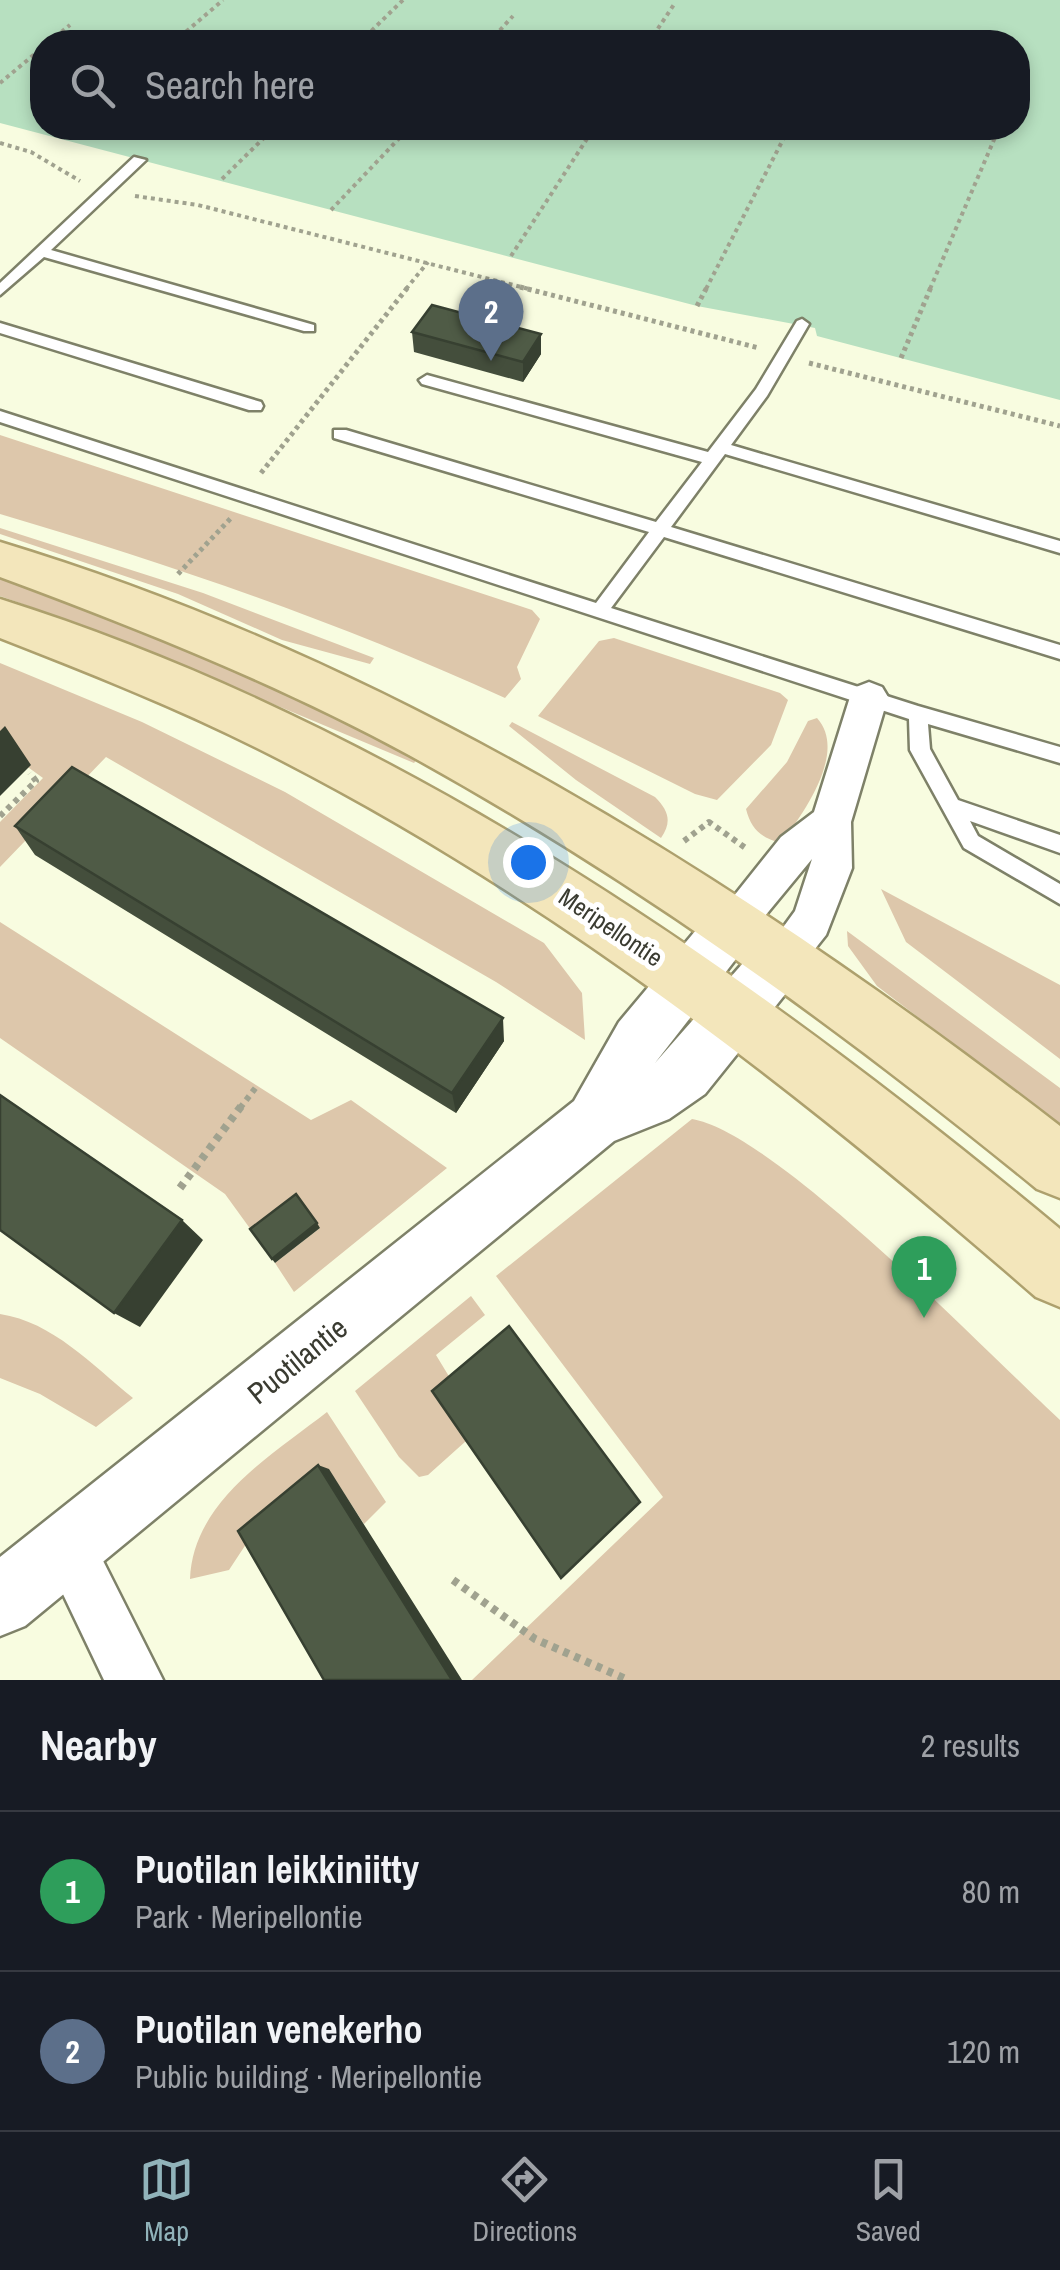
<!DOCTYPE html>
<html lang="en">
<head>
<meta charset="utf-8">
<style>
  body { margin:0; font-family:"Archivo Narrow",sans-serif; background:#242831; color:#f1f3f6 }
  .you { position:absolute; left:528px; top:862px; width:35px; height:35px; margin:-25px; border:8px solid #fff; border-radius:50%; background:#1a73e8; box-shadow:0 0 0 15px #1a73e833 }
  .badge { display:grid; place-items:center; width:65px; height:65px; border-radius:50%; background:#91b3ba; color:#fff; font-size:32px; font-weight:700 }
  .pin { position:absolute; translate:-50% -82px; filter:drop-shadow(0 2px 5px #0008) }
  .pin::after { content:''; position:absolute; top:52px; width:35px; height:30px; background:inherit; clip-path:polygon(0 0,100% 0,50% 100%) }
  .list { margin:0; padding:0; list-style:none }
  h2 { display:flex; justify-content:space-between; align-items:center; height:130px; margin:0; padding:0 40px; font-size:42px }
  h2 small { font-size:32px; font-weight:400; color:#9ea1a6 }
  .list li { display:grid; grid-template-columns:65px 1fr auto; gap:30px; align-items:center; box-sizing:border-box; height:160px; padding:0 40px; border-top:2px solid #363941 }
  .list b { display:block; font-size:38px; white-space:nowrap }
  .list p { margin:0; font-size:32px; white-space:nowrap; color:#9ea1a6 }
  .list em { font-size:32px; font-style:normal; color:#9ea1a6 }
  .icon { flex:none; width:55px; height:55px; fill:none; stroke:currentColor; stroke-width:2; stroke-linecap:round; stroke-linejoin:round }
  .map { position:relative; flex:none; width:1060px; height:1680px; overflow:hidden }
  .search { position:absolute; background:#171b24; box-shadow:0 5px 15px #0003; left:30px; right:30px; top:30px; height:110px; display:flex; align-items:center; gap:25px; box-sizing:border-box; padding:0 35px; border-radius:40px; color:#9ea1a6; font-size:38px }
  .sheet { height:450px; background:#171b24 }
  nav { display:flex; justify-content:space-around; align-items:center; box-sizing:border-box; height:140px; border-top:2px solid #363941; background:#171b24; font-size:28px; color:#9ea1a6 }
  nav a { display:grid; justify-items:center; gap:5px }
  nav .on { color:#91b3ba }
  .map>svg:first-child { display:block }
  .green { fill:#ddc7ab }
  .water { fill:#b7e0c0; fill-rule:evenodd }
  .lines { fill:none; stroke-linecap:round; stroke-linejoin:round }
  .service-casing { stroke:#7e8168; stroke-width:5 }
  .minor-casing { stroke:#7e8168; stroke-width:5 }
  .tertiary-casing { stroke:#7e8168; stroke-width:5 }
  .primary-casing { stroke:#ada06d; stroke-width:5 }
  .path-far3 { stroke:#a0a28f; stroke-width:4; stroke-dasharray:4 4; stroke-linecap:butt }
  .path-far2 { stroke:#a0a28f; stroke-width:5; stroke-dasharray:4 4; stroke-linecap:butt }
  .path-far1 { stroke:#a0a28f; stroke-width:6; stroke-dasharray:5 5; stroke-linecap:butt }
  .path { stroke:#a0a28f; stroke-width:8; stroke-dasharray:6 6; stroke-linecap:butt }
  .service { fill:#fff; fill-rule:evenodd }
  .minor { fill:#fff; fill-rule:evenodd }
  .tertiary { fill:#fff; fill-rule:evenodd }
  .primary { fill:#f3e6bb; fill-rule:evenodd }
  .wall { fill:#444e3c }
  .shaded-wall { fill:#374031 }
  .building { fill:#4f5b46; stroke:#374031; stroke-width:2.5 }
  .labels { text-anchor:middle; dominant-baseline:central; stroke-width:10; stroke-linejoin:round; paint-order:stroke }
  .street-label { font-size:25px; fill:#3a3b31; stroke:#fff }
  .near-street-label { font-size:30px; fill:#3a3b31; stroke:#fff }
</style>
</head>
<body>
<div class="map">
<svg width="1060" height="1680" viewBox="0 0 1060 1680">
  <rect width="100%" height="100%" fill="#f8fce0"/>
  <!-- green -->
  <path class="green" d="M0,435L532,610L540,619L517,667L521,679L505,698C341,623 173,565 0,514Z
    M0,528L203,593L374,658L370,664L282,640L178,594L0,534Z
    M0,575L200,650L420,756L414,763L96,630L0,596Z
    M614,638L780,693L788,700L771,745L717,800L695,794L538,716L599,641Z
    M0,663L142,722L285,792L544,943L582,993L585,1040L496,982L106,757L0,867V822L43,778L0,747Z
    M817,718C848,752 803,814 781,843C761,838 751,829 746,809L787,762L808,721Z
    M512,722L655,797C669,811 672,822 661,838L576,780L509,726Z
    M881,889L1060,985V1059L906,942Z
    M0,922L311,1120L351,1100L447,1168L294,1292L275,1263L320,1228L254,1234L225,1194L0,1038Z
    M847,931L1060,1088V1125L877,986L848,946Z
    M692,1119C776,1133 988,1354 1060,1420V1680H472L663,1497L496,1276Z
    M471,1296L485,1315L436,1355L453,1383L466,1441L428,1475L419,1477L399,1457L355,1391Z
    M0,1314C53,1322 92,1365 133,1398L96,1427L40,1394L0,1378Z
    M327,1412L386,1502L364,1524L329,1470L254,1532L229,1570L190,1579C193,1501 272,1455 327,1412Z"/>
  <!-- water -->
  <path class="water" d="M0,0H1060V400L817,336L815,328L697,306L0,123ZM42,42H1018V128H42Z"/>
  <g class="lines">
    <defs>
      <path id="service" d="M134,157L146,160L51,250L314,325V331H304L44,257L0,295V283Z
        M802,319L809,324L767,396L731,445L1060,541V553L725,454L671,527L1060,645V659L664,537L611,608L918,706L1060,747V763L928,724L930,749L958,800L1060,835V853L970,821L978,836L1060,884V904L964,848L910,750L909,719L0,422V411L596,603L649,532L334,438V430H346L656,522L702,462L422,384L419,380L427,375L708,452L756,389L797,321Z
        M0,323L261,402L263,406L261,410H249L0,333Z"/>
      <path id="minor" d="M869,682L882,687L888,697L851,822L852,868L826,935L799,969L784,974L769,969L763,955L795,911L812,859L750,934L735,940L720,934L714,921L781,837L814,812L850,697L856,687Z
        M67,1519L86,1527L163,1680H104L40,1546L48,1527Z"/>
      <path id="tertiary" d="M735,898L753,905L761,921L753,937L655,1063L765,938L784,931L803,938L810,955L803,972L705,1094L669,1119L614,1141L25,1626L0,1636V1557L574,1101L619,1022L717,905Z"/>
      <path id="primary" d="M0,542C390,660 740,879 1060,1126V1198L1037,1189C839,1027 634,879 409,755C278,684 140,629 0,577Z
        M0,599C395,724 745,967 1060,1229V1307L1036,1297C799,1091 552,898 271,755C183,710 92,674 0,638Z"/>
    </defs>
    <!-- service casing -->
    <use href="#service" class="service-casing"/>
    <!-- minor casing -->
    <use href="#minor" class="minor-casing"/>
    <!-- tertiary casing -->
    <use href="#tertiary" class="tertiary-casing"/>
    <!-- primary casing -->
    <use href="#primary" class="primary-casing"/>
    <!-- path-far3 -->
    <path class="path-far3" d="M49,42L70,25
      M174,42L223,0
      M360,42L403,0
      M489,42L513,16
      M649,42L675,3
      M0,83L42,48
      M1018,84L1020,78
      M63,138L76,128
      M0,143L31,152L80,181
      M222,179L274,128
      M135,196L198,205L529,289
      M331,210L409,128
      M511,256L594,128
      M406,289L428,262
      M706,289L789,128
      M930,289L999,128"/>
    <!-- path-far2 -->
    <path class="path-far2" d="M520,287L759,348
      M697,306L707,287
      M901,358L931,287
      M809,363L1060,426
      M261,473L408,287
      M178,574L232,517"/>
    <!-- path-far1 -->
    <path class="path-far1" d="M0,816L36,781L30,773
      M684,841L709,822L747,849
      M240,1108L257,1086"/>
    <!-- path -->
    <path class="path" d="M180,1188L242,1105
      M453,1580L535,1639L628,1680"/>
    <!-- service -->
    <use href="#service" class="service"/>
    <!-- minor -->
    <use href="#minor" class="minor"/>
    <!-- tertiary -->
    <use href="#tertiary" class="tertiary"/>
    <!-- primary -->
    <use href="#primary" class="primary"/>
  </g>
  <!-- wall -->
  <path class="wall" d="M412,332L541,354L523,382L414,352Z
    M15,826L504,1041L456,1113L35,855Z"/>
  <!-- shaded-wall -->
  <path class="shaded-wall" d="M541,334V354L523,382V362Z
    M5,726L31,765L0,796V731Z
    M503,1018L504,1041L456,1113L452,1093Z
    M182,1220L203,1240L140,1327L114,1313Z
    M317,1223L320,1228L275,1263L272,1259Z
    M318,1465L329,1469L462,1680H452Z"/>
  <!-- building -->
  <path class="building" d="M432,305L541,334L523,362L412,332Z
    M72,767L503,1018L452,1093L15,826Z
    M0,1095L182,1220L114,1313L0,1230Z
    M296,1194L317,1223L272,1259L250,1229Z
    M509,1326L640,1502L561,1578L432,1391Z
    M318,1465L452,1680H324L238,1531Z"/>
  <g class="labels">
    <!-- street labels -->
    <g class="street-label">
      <text transform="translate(611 927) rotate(34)">Meripellontie</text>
    </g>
    <!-- near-street labels -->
    <g class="near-street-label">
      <text transform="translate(297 1360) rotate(-39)">Puotilantie</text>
    </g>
  </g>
</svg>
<div class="you"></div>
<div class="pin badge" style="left:924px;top:1318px;background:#2e9e5b">1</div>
<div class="pin badge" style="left:491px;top:361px;background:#5c6f8a">2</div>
<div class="search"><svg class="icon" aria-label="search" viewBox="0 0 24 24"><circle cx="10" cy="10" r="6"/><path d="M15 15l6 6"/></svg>Search here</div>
</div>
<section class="sheet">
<h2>Nearby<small>2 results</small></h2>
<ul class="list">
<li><span class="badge" style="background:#2e9e5b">1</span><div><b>Puotilan leikkiniitty</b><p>Park · Meripellontie</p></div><em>80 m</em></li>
<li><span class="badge" style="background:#5c6f8a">2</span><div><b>Puotilan venekerho</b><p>Public building · Meripellontie</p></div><em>120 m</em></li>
</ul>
</section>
<nav>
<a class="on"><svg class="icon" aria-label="map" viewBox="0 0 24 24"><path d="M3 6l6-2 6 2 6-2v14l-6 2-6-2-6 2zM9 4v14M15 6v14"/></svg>Map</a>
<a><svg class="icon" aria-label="directions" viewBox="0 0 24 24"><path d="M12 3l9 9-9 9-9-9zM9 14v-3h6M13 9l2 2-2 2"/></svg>Directions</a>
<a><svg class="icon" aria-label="saved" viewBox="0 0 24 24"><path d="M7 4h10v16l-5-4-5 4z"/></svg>Saved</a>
</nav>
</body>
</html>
